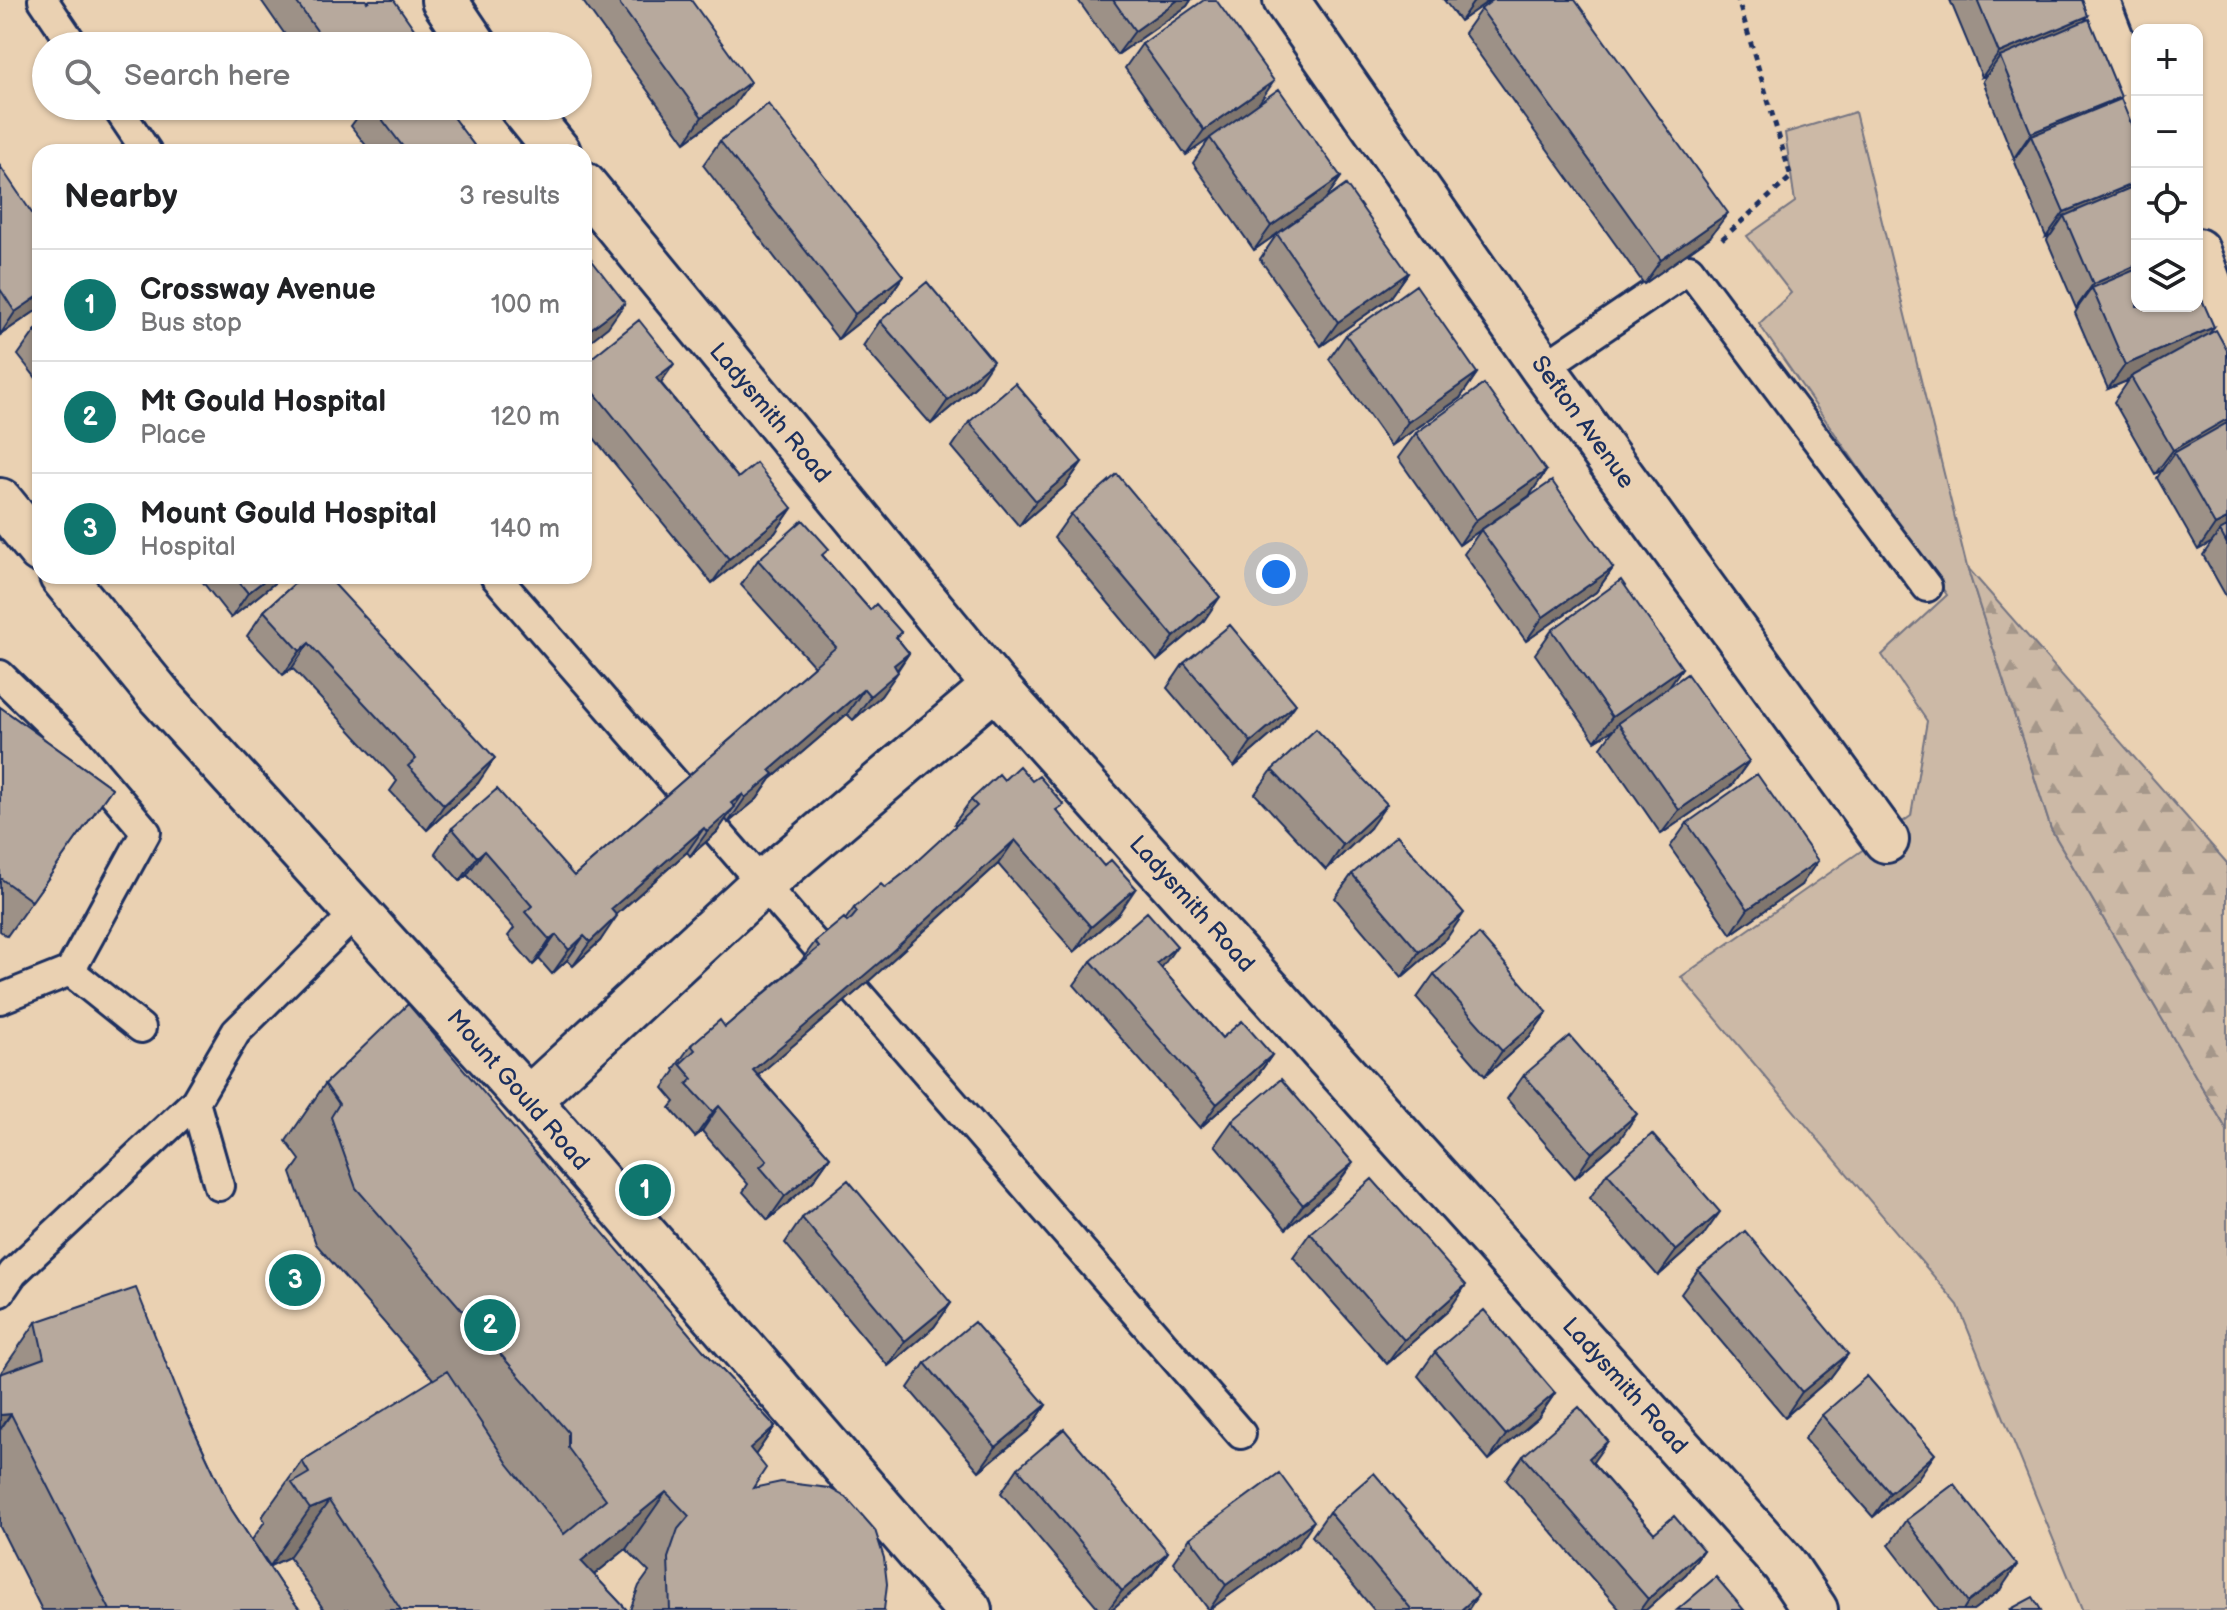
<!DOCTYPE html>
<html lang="en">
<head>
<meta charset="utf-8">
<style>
  body { margin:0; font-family:"Balsamiq Sans",sans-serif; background:#f6f6f6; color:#202124 }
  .controls { position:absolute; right:24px; top:24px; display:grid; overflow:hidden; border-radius:16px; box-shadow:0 2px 6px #0004 }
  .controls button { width:72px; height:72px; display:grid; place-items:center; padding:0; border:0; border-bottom:2px solid #e0e0e0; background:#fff; color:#202124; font:40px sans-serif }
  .you { position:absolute; left:1276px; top:574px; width:28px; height:28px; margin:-20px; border:6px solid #fff; border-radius:50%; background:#1a73e8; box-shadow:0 0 0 12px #1a73e833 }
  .badge { display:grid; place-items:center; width:52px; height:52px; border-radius:50%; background:#0f766e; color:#fff; font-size:26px; font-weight:700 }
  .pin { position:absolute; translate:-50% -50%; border:4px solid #fff; box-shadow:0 2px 8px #0006 }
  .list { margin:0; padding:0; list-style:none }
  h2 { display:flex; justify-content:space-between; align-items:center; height:104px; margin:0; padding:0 32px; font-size:34px }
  h2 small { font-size:26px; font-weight:400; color:#757577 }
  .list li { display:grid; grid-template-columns:52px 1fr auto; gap:24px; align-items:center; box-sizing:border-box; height:112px; padding:0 32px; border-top:2px solid #e0e0e0 }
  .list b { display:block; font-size:30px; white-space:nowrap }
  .list p { margin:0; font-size:26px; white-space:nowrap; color:#757577 }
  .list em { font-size:26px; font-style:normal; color:#757577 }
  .icon { flex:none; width:44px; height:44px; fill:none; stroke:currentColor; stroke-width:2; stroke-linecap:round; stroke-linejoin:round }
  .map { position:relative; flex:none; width:2227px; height:1610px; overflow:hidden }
  .search { position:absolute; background:#fff; box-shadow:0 2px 6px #0004; left:32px; top:32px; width:560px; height:88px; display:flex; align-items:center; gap:20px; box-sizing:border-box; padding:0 28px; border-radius:44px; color:#757577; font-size:30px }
  .panel { position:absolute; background:#fff; box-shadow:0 2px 6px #0004; left:32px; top:144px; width:560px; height:440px; border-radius:24px }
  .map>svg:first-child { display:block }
  .green { fill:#ccb9a6; stroke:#747482; stroke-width:2 }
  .forest { fill:url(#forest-firs); stroke:#747482; stroke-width:2 }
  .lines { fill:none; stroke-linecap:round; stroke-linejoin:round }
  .lane-casing { stroke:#1b2f5e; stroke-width:34 }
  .street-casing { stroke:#1b2f5e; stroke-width:50 }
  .path { stroke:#1b2f5e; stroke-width:5; stroke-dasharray:6 6; stroke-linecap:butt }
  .lane { stroke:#ead1b2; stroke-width:28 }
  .street { stroke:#ead1b2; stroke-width:44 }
  .wall { fill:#9d9187; stroke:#1b2f5e; stroke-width:2 }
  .shaded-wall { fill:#80766e; stroke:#1b2f5e; stroke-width:2 }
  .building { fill:#b7a99d; stroke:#1b2f5e; stroke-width:2 }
  .labels { text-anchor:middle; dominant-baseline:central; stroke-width:6; stroke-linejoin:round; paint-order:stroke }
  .street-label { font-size:24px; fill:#1b2f5e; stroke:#ead1b2 }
</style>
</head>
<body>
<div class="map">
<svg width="2227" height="1610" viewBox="0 0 2227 1610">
  <defs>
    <pattern id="forest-firs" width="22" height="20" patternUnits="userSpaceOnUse" patternTransform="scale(2)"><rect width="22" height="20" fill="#ccb9a6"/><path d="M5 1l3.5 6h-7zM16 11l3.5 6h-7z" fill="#a5978a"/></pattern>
  </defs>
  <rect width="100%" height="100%" fill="#ead1b2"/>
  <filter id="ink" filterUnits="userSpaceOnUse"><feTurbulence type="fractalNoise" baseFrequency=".0125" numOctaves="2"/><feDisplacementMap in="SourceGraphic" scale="16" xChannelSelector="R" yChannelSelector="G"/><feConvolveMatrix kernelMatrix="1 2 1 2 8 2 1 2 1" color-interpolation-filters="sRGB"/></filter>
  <g filter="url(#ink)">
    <!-- green -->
    <path class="green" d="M1855,112L1967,567L2051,829L2227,1130V1610H2082L1958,1305L1681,977L1911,816L1927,721L1882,655L1947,595L1759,324L1791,293L1747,236L1795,202L1785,133Z"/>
    <!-- forest -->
    <path class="forest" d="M1967,567L2227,863V1130L2051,829Z"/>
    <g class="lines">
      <defs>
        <path id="lane" d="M43,0L74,46
          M116,106L147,152
          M1543,368L1689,269L1927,587
          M495,576L1241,1434
          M0,675L74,747L146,832L70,971L141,1028
          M0,999L70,971
          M219,1186L195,1102L236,1032L358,911
          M0,1292L13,1273L195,1102"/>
        <path id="street" d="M444,0L475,46
          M1286,0L1543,368L1886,840
          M2096,0L2137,106
          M521,106L558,152
          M584,185L995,686L1784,1564L1815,1610
          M2197,251L2227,333
          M0,501L40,550
          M62,576L160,696L528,1100L969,1610
          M528,1100L762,884L995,686"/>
      </defs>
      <!-- lane casing -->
      <use href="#lane" class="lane-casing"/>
      <!-- street casing -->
      <use href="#street" class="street-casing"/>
      <!-- path -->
      <path class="path" d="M1722,239L1791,177L1738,0"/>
      <!-- lane -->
      <use href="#lane" class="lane"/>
      <!-- street -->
      <use href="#street" class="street"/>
    </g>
    <!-- wall -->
    <path class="wall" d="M261,0H366L419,36L412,46H293Z
      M582,0H691L733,107L685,142Z
      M1078,0H1191L1187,6L1117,55Z
      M1444,0H1490L1460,21Z
      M1950,0H2082L2088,16L2085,21L2118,100L2137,306L2210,333L2227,350V598L2203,555L2212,542L2198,550L2157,478L2162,470L2155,474L2114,402L2129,380L2108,389L2075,313L2079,306L2076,308L2047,240L2050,235L2046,237L2014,160L2016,157L2014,158L1983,81L1987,75L1982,77Z
      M1481,9L1710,237L1644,284L1464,33Z
      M1142,44L1257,105L1341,177L1324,201L1254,250L1193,163L1210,138L1214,135L1186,155L1125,68Z
      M366,106H462L453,118L479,152H371L351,126Z
      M720,141L903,276L886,301L838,339L703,165Z
      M0,166L40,308L0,335Z
      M1277,234L1408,273L1391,297L1321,346L1260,259Z
      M880,321L976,386L931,424L863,346Z
      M40,327V383L18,355L35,331Z
      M1346,335L1477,373L1460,398L1391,446L1329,359Z
      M584,364L661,383L738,478L792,508L775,533L712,583L584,426Z
      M969,422L1082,462L1065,486L1019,526L952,447Z
      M1416,433L1546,471L1529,496L1459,545L1398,458Z
      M1071,514L1203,622L1157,661L1054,538Z
      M1481,530L1613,568L1596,592L1526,641L1464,554Z
      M823,556L870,610L901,632L897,638L909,653L881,696L853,720L847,714L771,779L757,799L728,823L726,819L717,832L690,856L687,852L616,915L600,941L573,966L567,960L552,974L539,959L533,965L508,936L514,928L467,875L460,881L435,853L452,828L574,876L814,666L741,585L758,560Z
      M198,576H283L231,618Z
      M303,576L478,783L427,830L390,791L397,781L297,673L292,668L283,675L247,636L264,611Z
      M1552,630L1682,668L1670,685L1749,761L1732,785L1661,834L1601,747L1614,729L1595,741L1535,654Z
      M1184,663L1279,728L1234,767L1167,688Z
      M0,707L112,788L7,936L0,931Z
      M1272,770L1370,828L1326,870L1255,794Z
      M1004,780L1058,812L1119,913L1074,952L998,864L869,981L758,1075L830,1157L813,1181L768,1220L743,1192L748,1184L702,1131L695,1137L670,1108L675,1102L663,1088L675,1071L674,1069L691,1045L725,1027L801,961L815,942L845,920L854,908L885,888L903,874L956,826L954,824L971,800Z
      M1687,823L1801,885L1731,934L1670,847Z
      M1352,874L1447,938L1402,977L1335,898Z
      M1091,961L1161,968L1222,1038L1272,1055L1255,1079L1200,1128L1074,985Z
      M1434,974L1547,1012L1530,1036L1485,1076L1417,998Z
      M1524,1075L1620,1139L1575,1178L1507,1099Z
      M325,1084L703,1350L775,1426L755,1455L753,1488L884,1610H630L639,1586L649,1572L626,1549L594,1575L627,1610H324L289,1557L270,1566L252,1540L265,1521L262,1517L302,1461L434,1380L316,1244L291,1173L300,1160L286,1141Z
      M1232,1121L1335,1187L1286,1229L1215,1145Z
      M1607,1173L1703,1236L1658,1276L1590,1198Z
      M802,1218L951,1303L934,1327L888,1366L785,1243Z
      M1310,1233L1449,1310L1387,1364L1293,1257Z
      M1698,1270L1848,1354L1830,1378L1785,1417L1681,1294Z
      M36,1322L186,1413L231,1509L281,1585L300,1610H42L0,1527V1374Z
      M1435,1352L1555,1393L1538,1418L1489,1460L1418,1376Z
      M925,1363L1046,1405L1029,1430L979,1471L908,1388Z
      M1822,1415L1918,1478L1873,1517L1804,1439Z
      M1523,1456L1593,1463L1654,1533L1703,1550L1686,1574L1646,1610H1620L1506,1480Z
      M1018,1468L1168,1552L1151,1576L1111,1610H1100L1001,1493Z
      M1329,1512L1468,1610H1374L1312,1536Z
      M1906,1520L2000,1590L1973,1610H1939L1889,1545Z
      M1190,1538L1297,1546L1209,1610L1173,1562Z"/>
    <!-- shaded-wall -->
    <path class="shaded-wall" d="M1178,0H1191L1187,6L1117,55L1135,31Z
      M1475,0H1490L1460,21Z
      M2088,16L2071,41L2000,57L1987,75L1982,77L1999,53Z
      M419,36L412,46H405Z
      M1274,81L1257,106L1186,155L1204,130Z
      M750,82L733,107L685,142L702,117Z
      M2121,97L2103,121L2031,136L2016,157L2014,158L2031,133Z
      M457,106H462L450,123L449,112Z
      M1341,177L1324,201L1254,250L1271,226Z
      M2137,182V198L2064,216L2051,235L2046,237L2064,212Z
      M1728,213L1710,237L1644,284L1661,260Z
      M2137,265V282L2092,288L2079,306L2076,308L2093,284Z
      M1408,273L1391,297L1321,346L1338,322Z
      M903,276L886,301L838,339L855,314Z
      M40,295V308L0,335L15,312Z
      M625,303L608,327L584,346V334Z
      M2214,327L2197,351L2131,377L2129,380L2108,389L2125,365Z
      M993,361L976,386L931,424L948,400Z
      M674,364L657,388L656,378Z
      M1477,373L1460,398L1391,446L1408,422Z
      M2227,419V433L2174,453L2162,470L2155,474L2173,450Z
      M1082,462L1065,486L1019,526L1036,501Z
      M1546,471L1529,496L1459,545L1476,520Z
      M792,508L775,533L712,583L729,559Z
      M2227,519V534L2220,531L2212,542L2198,550L2215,525Z
      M1613,568L1596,592L1526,641L1543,617Z
      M270,576H283L231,618L248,593Z
      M1220,597L1203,622L1157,661L1174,637Z
      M309,643L292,668L283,675L300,651Z
      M909,653L892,677L898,672L881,696L853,720L894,665Z
      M1682,668L1665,692L1618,723L1614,729L1595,741L1612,717Z
      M864,689L847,714L771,779L757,799L728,823L745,798L770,770Z
      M1296,704L1279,728L1234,767L1251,742Z
      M495,758L478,783L427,830L444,805Z
      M1749,761L1732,785L1661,834L1679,810Z
      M743,794L717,832L690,856L707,832L731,803Z
      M1387,804L1370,828L1326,870L1343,845Z
      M704,828L687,852L594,934L611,909Z
      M1015,840L998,864L869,981L736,1094L753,1070Z
      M484,851L467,875L460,881L477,857Z
      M1818,861L1801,885L1731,934L1748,909Z
      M1136,888L1119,913L1074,952L1091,927Z
      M1464,913L1447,938L1402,977L1419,952Z
      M617,916L600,941L573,966L590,942Z
      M556,935L539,959L533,965L550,940Z
      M584,936L567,960L552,974L569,950Z
      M1177,946L1160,970L1157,963Z
      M1547,1012L1530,1036L1485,1076L1502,1051Z
      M1272,1055L1255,1079L1200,1128L1217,1104Z
      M719,1106L702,1131L695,1137L713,1112Z
      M1637,1114L1620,1139L1575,1178L1592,1153Z
      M830,1157L813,1181L768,1220L785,1196Z
      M1353,1163L1335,1187L1286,1229L1303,1205Z
      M1720,1212L1703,1236L1658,1276L1676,1251Z
      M1466,1285L1449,1310L1387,1364L1404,1340Z
      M951,1303L934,1327L888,1366L905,1341Z
      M1848,1354L1830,1378L1785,1417L1802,1392Z
      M1555,1393L1538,1418L1489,1460L1506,1435Z
      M1046,1405L1029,1430L979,1471L996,1447Z
      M11,1414L0,1430V1415Z
      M775,1426L736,1483L750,1448Z
      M1608,1441L1591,1465L1589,1458Z
      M1935,1454L1918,1478L1873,1517L1890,1493Z
      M666,1492L626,1549L550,1610L581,1561Z
      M329,1501L289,1557L270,1566L310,1509Z
      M1314,1521L1297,1546L1209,1610L1226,1585Z
      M1703,1550L1686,1574L1646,1610H1640L1648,1599Z
      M1168,1552L1151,1576L1111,1610H1108L1122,1591Z
      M2017,1565L2000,1590L1973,1610H1963L1968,1602Z
      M1478,1595L1468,1610H1461Z"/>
    <!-- building -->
    <path class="building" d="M295,0H366L367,2L370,0H394L419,36L405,46H328Z
      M617,0H691L750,82L702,117Z
      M1113,0H1178L1135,31Z
      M1204,0H1216L1274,81L1204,130L1142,44Z
      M1493,0H1575L1728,213L1661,260L1481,9Z
      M1977,0H2082L2088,16L1999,53Z
      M2089,19L2121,97L2031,133L2000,57Z
      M1279,89L1341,177L1271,226L1210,138Z
      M2121,99L2137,139V182L2064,212L2031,136Z
      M768,104L903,276L855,314L720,141Z
      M372,106H457L449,112L479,152H407Z
      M0,166L40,225V295L15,312L0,289Z
      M1346,185L1408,273L1338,322L1277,234Z
      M2137,185V265L2093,284L2064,216Z
      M590,258L625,303L584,334V262Z
      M2137,269V306H2197V288L2214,327L2125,365L2092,288Z
      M927,282L993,361L948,400L880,321Z
      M1416,285L1477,373L1408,422L1346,335Z
      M639,320L674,364L656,378L738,478L756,463L792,508L729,559L584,380V364Z
      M40,327V337L35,331Z
      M2216,330L2227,350V419L2173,450L2131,377Z
      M1015,383L1082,462L1036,501L969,422Z
      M1484,384L1546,471L1476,520L1416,433Z
      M2227,423V519L2215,525L2174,453Z
      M1117,474L1220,597L1174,637L1071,514Z
      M1552,481L1613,568L1543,617L1481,530Z
      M803,520L829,549L822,555L870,610L876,604L901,632L896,637L909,653L894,665L898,672L870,696L864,689L770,770L774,774L745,798L743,794L731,803L735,807L707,832L704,828L611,909L617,916L590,942L584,936L569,950L556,935L550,940L525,912L532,906L484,851L477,857L452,828L497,789L574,876L836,647L758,560Z
      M2227,527V544L2220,531Z
      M234,576H270L248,593Z
      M303,576H327L495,758L444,805L408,766L416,759L314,649L309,643L300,651L264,611Z
      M1621,580L1682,668L1612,717L1552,630Z
      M1230,625L1296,704L1251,742L1184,663Z
      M1687,674L1749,761L1679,810L1618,723Z
      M0,707L112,788L32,901L0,878Z
      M1316,729L1387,804L1343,845L1272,770Z
      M1019,766L1032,781L1039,776L1064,805L1056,810L1104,866L1111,860L1136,888L1091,927L1015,840L886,957L753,1070L830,1157L785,1196L760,1167L767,1161L719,1106L713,1112L687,1084L693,1079L680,1064L695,1050L691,1045L720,1020L725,1027L819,947L815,942L844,918L847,922L852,918L857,912L854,908L881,884L885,888L903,874L977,806L971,800L999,774L1004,780Z
      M1757,774L1818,861L1748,909L1687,823Z
      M1397,835L1464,913L1419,952L1352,874Z
      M1147,912L1177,946L1157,963L1222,1038L1242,1021L1272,1055L1217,1104L1091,961Z
      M1479,934L1547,1012L1502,1051L1434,974Z
      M408,1004L703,1350L775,1426L750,1448L766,1468L753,1488L781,1482L829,1488L847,1498L875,1530L884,1558L887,1584L884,1610H670L668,1558L678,1529L689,1516L666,1492L581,1561L627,1610H401L329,1501L310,1509L292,1483L309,1473L302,1461L447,1371L508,1464L564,1534L606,1499L568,1448V1432L356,1188L331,1117L339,1104L325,1084Z
      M1570,1036L1637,1114L1592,1153L1524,1075Z
      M1281,1079L1353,1163L1303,1205L1232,1121Z
      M1652,1134L1720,1212L1676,1251L1607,1173Z
      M1372,1179L1466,1285L1404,1340L1310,1233Z
      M848,1180L951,1303L905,1341L802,1218Z
      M1745,1231L1848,1354L1802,1392L1698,1270Z
      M136,1288L186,1413L231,1509L281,1585L300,1610H110L11,1414L0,1415V1374L44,1358L36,1322Z
      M1484,1310L1555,1393L1506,1435L1435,1352Z
      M974,1322L1046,1405L996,1447L925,1363Z
      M1867,1376L1935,1454L1890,1493L1822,1415Z
      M1579,1407L1608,1441L1589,1458L1596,1467L1654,1533L1674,1516L1703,1550L1648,1599L1523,1456Z
      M1064,1429L1168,1552L1122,1591L1018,1468Z
      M1279,1473L1314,1521L1226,1585L1190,1538Z
      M1374,1473L1478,1595L1461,1610H1412L1329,1512Z
      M1954,1484L2017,1565L1968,1602L1906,1520Z
      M1716,1577L1744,1610H1677Z
      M2033,1597L2041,1610H2009Z"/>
  </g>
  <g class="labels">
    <!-- street labels -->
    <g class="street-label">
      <text transform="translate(770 413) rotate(50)">Ladysmith Road</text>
      <text transform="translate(1583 422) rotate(54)">Sefton Avenue</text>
      <text transform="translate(1192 904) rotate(48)">Ladysmith Road</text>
      <text transform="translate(518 1090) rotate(49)">Mount Gould Road</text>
      <text transform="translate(1625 1386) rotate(48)">Ladysmith Road</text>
    </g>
  </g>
</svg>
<div class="controls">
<button>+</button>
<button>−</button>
<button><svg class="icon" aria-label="locate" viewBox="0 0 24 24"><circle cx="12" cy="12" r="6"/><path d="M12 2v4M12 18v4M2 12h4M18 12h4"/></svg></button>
<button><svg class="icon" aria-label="layers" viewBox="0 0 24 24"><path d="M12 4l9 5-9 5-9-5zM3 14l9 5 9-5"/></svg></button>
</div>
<div class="you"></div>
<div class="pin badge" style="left:645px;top:1190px">1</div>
<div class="pin badge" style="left:490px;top:1325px">2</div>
<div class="pin badge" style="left:295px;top:1280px">3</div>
<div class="search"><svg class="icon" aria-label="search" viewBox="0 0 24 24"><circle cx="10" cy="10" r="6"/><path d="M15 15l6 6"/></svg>Search here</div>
<section class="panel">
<h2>Nearby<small>3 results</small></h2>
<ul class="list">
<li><span class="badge">1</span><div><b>Crossway Avenue</b><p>Bus stop</p></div><em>100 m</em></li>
<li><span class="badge">2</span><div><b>Mt Gould Hospital</b><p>Place</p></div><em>120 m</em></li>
<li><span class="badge">3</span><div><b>Mount Gould Hospital</b><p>Hospital</p></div><em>140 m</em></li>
</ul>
</section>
</div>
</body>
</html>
